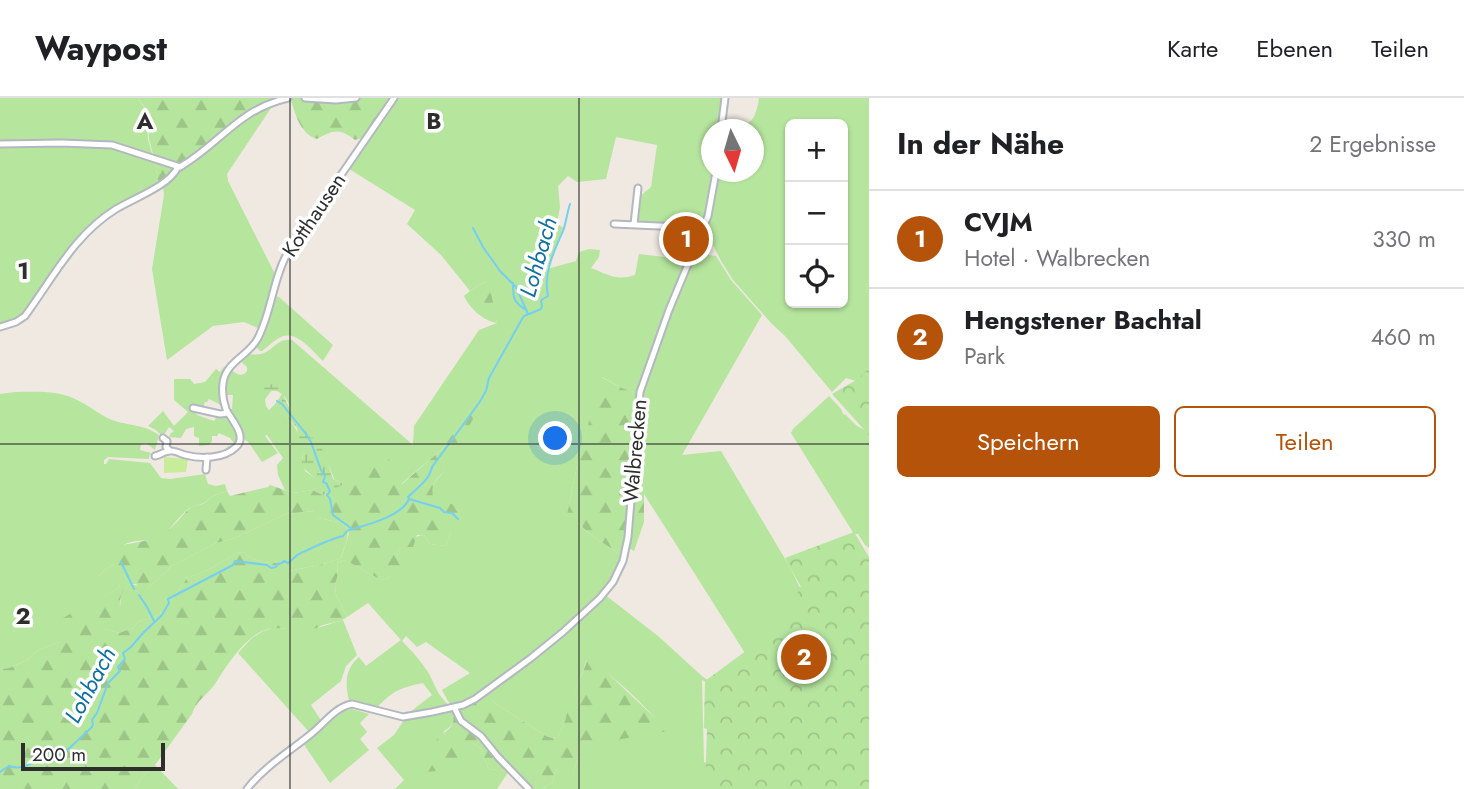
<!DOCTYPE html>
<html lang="de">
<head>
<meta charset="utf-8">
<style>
  body { margin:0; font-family:Jost,sans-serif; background:#f6f6f6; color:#202124 }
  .controls { position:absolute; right:21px; top:21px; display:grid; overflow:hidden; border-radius:10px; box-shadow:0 2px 5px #0004 }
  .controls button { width:63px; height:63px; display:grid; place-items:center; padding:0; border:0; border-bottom:2px solid #e0e0e0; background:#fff; color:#202124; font:35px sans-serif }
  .compass { position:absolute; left:701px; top:21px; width:63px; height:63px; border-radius:50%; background:#fff; box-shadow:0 2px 5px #0004; rotate:175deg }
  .scale { position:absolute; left:21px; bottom:18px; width:144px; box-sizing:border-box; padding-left:7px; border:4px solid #2e2e2e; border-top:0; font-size:19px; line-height:24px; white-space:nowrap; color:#2e2e2e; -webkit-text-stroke:5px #fff; paint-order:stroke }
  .you { position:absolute; left:556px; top:341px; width:24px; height:24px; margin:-18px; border:5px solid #fff; border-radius:50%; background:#1a73e8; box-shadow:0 0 0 10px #1a73e833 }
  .badge { display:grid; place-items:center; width:46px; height:46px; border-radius:50%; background:#b45309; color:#fff; font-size:23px; font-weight:700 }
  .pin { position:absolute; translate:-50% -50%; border:4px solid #fff; box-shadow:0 2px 7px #0006 }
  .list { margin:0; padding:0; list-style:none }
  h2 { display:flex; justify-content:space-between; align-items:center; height:91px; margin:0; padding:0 28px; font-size:30px }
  h2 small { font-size:23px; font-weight:400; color:#757577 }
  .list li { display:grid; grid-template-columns:46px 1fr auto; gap:21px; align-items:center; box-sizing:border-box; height:98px; padding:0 28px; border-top:2px solid #e0e0e0 }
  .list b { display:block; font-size:26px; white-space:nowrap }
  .list p { margin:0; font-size:23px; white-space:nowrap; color:#757577 }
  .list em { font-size:23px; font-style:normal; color:#757577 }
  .actions { display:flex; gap:14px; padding:21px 28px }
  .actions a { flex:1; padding:16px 0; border:2px solid #b45309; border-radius:10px; text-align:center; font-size:24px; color:#b45309 }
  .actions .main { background:#b45309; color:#fff }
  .icon { flex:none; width:38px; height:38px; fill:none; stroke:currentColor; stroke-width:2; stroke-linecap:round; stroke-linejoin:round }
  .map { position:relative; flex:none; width:869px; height:691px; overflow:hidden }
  header { display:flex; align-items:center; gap:42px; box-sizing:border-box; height:98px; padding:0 35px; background:#fff; border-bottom:2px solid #e0e0e0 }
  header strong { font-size:33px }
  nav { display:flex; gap:38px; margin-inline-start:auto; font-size:24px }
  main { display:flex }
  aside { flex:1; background:#fff }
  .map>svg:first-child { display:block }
  .grass { fill:#b6e59e; fill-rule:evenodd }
  .forest { fill:url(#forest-firs); fill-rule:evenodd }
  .wetland { fill:url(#wetland-marsh) }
  .park { fill:url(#park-crowns) }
  .pitch { fill:#c9ec9a }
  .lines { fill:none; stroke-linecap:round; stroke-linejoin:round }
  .stream { stroke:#75cff0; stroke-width:2 }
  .minor-casing { stroke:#b4b7c1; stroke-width:9 }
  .minor { stroke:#fff; stroke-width:5 }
  .grid { fill:none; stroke:#2e2e2e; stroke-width:2; stroke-opacity:0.55 }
  .labels { text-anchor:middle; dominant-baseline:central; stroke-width:7; stroke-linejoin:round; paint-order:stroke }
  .street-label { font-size:21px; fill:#2e2e2e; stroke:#fff }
  .water-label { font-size:23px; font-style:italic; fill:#0d6fa3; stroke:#fff }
  .grid-label { font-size:23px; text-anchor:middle; font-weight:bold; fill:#2e2e2e; stroke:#fff; stroke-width:7; stroke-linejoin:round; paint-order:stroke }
</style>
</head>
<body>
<header>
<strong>Waypost</strong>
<nav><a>Karte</a><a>Ebenen</a><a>Teilen</a></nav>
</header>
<main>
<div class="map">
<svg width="869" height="691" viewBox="0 0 869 691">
  <defs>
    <pattern id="forest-firs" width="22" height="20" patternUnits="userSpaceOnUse" patternTransform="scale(1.75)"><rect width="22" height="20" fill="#b6e59e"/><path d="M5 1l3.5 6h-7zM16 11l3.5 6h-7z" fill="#9dc588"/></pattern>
    <pattern id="wetland-marsh" width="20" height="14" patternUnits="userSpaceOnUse" patternTransform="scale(1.75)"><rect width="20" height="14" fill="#b6e59e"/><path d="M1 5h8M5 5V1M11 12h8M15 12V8" fill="none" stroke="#9dc588"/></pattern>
    <pattern id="park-crowns" width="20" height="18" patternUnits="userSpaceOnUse" patternTransform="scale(1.75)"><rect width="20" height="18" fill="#b6e59e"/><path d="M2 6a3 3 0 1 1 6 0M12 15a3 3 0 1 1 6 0" fill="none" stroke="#9dc588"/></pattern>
  </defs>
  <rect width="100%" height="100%" fill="#efe9e1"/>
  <!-- grass -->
  <path class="grass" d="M0,0H138L146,12L148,41L153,59L112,45L0,44Z
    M396,0H724L721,25C746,29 755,29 759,0H869V287L846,280L832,294L785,238L772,226L733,182L721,163L706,133L703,130L634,126L639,99L651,89L657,47L616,39L606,81L577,84L568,78L558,88L560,109L557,125L563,130L547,171L576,163L579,154L589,151L600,152L599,159L591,170C609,177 616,183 635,177L639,156L689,162L694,155L716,158L731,182L762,217L682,357L721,353L791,471L799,488L802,490L796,626L702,582L704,664L806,691H542L552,685L556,671L572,683L580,648L657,622C641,604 608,572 587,562L570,606L565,623L558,639L552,640L546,638L495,605L484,595L454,609L448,603L442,592L470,575L426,544L417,549L406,538L402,543C412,553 420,562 428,574C436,588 436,596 450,608L414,618L410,614L432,597L423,585C399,590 392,593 375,612L350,606C345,588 344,572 359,559L366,568L401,542L368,505L347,519L336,497L335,486L338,477L337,465L345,462L381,482L388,480L404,462L398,460L397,453C407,448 413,437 424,437L430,446L446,448L451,433L444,404L432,399C431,388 435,383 443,375L478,303L442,351L401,386L389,362L344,386L334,381C327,356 309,341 295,320C291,313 288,301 282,295C278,292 276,293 271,293L265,301L266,308L269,312L275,306C290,322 307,338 302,362L305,373L315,380V390L313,392L293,395L285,392L278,377L277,367L283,360L267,337L265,338L278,355L262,364L249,345L242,339L229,312L232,311L233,297H225C224,288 225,280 231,272C237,276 242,280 247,273V269L240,263C251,253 248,258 261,256C274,253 276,240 292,242L413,347L414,328L479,232L497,225L486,183L470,193L441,157L407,126L415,112L346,69ZM790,26H843V205H790ZM712,32H754V74H712ZM602,279L622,290L640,296L633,338L632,368L644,396L752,566L719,589L703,579L658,538L604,496L618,471L622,458L590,436L567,416L577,368Z
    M275,4L227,76L228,83L276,178L260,231L244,224L213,228L167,262L152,171L164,97L163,89L161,87L232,28Z
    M62,47L111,49L134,55L155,64L158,84L159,85L91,130L24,219L0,228V48Z
    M275,198L279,199L333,247L323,263C312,253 297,232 281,239C274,242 268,249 262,253H260L256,249L264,235Z
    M229,267L222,298L220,300L222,301L223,308L209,301L207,304H205L203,310L191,309L197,317L214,323L218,317L230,319L239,337L237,347L225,354L228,348L232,349L234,345L230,340L219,335L217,338H212V343L209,347L199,348V340L194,338V329L186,331L181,340L169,339L171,335L174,333L169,329L164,337L166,338L164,340L156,332L148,328L163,313L174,328L188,314L174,302V281H190L194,286L205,284L216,271L220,274L224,269Z
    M15,294C37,294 59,292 79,303C91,309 100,317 112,322C129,328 143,326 159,337L155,352L146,345L141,347L140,352L151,355L149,358V361L108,359L104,362V366H106L109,361L150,365L161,380L170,381L205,376L208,386L216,388L225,386L227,393L211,399C204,408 195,406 187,412C175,422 169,436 153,441C144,443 133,442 125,446C118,450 102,472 95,480L112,467L122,470L119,490L76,514L59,544L38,552L27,562L9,570L0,571V296Z
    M829,298L841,311L843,316L846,317L857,328L869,334V450L865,447L858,436H854L791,335L793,331Z
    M315,413L317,420L339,424L346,429C351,439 343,450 341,460L320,467L287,473L278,465C264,465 254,464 244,454L237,455L208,472L187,480L163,514L152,520L139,523L133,530L119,535L103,531C110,525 116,522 119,513C123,501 117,496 130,486L148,490L172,468L216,445L235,440L286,416Z
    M343,522L357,557L346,568L341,583L311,607L322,624L310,635L238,555L252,540L263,533L273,530L311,532Z
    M352,611L369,616L360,625L367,634L360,641L369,652L330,685L303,645L339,615L344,612Z
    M451,611C457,620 453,628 444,633L436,673L445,661L450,660L472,645L480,650L489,671L509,673L497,691H395L404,682L377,650L394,637L404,622L433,617Z
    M155,667L178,691H134L144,677Z"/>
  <!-- forest -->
  <path class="forest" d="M138,0H277L254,8L230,25L163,83L158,84L155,64L149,41L147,12Z
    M290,0H391L364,39L355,42C339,30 334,32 317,41C299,35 296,16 290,0Z
    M486,183L489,185L497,225C484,223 470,211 464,198L470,193Z
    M601,279L622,290L640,296L633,338L632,368L641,376L644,395V424L634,453L625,448L622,458L590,436L579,426L568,421L567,416L577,368Z
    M478,302L483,303L443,375C434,383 431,388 433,399L465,411L466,419L451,433L446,448L430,446L424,437H417L413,449H404L397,453L398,460L409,462L413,467L410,471L391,477L388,480L381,482L345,462L337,465L338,477L335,486L336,497L347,519C340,524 335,524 327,526C321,527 317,531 311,532C295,535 278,526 262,533C243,542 226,568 215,586C208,596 195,604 192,616L155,667L144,677L134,691H0V571L9,570L27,562L38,552L59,544L57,523L119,490L121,470L112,467L95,480L91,478C98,439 132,451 158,438C164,435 171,430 176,425C181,420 185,413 192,409C200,406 205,407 211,399L227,393L230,398L268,389L270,387L293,395L313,392L323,397L389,361L402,386L442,351ZM314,413L317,420L339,424L346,429L349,436L341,460L320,467L288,473L278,465C264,465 254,464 244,454L237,455L208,472L187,480L163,514L152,520L139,523L133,530L119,535L104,531L120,518C120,505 118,495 130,486H136L141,491L148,490L172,468L216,445L235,440L286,416Z
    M588,561L600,568L669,633L580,648L572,684L556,671L552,685L542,691H529L509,673L489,671L480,650L472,645L462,659L455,661H446L436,673L425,674L421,668L428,654L438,640L450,630L453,624L454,615L456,614L454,609L485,595L495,605L546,638L552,640L558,639L565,623L569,607Z"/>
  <!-- wetland -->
  <path class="wetland" d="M290,280V290L284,299C291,314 301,326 311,340L316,339L320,342C322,356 330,367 333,381L344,386L323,397L313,392L315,390V380L302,369L301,367L303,358L297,330L275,306L282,296L277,293L272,292L265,301L263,299V291C268,286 276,286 281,282L283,285H286L287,281Z"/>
  <!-- park -->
  <path class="park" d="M869,270V337L832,296L858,281Z
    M854,434L869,459V691H705L707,631L704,630L705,583L772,534L801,489L785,460Z"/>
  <!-- pitch -->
  <path class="pitch" d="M164,359L188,361L186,374L164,375Z"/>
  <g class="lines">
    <!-- stream -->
    <path class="stream" d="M473,130L483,149L500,173L516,189L528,216
      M513,185C513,199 513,204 526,212
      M277,303L282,306L306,336L311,344L321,372L325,378L323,384L326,385L330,393L327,397L330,401L333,417L352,431
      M409,401L440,410L444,414L452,415L458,421
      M349,432C367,427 402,418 409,401L408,399C417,390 429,383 432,369L479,305L486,293L489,280L522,221L524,218L541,211L542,208L541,203L543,201L548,198C543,176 554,153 563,133C566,125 567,115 570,106
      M121,464L134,491
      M139,497L147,509L154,523
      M0,674L9,668C25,674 37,661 50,653L60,657H62L92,629L93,626L92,622L97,615L108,585L120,573L118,569L125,561L123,555L131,549L143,535L162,517L169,505L168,501L233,467L235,463L267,467L271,470L276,469L277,466L282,465L284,463L288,465C293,462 295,457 301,455C314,449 330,441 343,438L347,433"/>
    <defs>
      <path id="minor" d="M305,0L336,2L356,0
        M721,32L725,0
        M0,46L62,45L112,47L180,69C221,45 237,12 288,0
        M614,126L703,130
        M634,126L638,90
        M0,229L16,224L25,218C53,180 74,137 116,111C134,100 169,88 178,69
        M193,310L220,316L228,315
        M163,340L167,343L166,349L169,352
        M155,358C160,357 165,353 170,353C174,352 181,356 185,357C201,361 224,361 236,349C248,338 231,322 226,311C223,303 222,293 223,285C226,263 249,258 258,240C272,213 273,180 288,154L394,0
        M206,372L207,359
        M454,609L461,623L481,638L498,659L529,691
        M247,691C265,668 289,654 311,636C324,626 335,609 352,606L403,619L432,614L463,607L475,601L531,560L563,534L600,500L613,484L623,463L628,439L640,294L669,212L708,118L716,74"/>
    </defs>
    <!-- minor casing -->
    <use href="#minor" class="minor-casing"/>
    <!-- minor -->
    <use href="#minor" class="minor"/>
  </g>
  <!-- grid -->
  <path class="grid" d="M290,0V691M579,0V691M0,346H869"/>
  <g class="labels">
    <!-- street labels -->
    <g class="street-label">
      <text transform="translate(314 117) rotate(-56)">Kotthausen</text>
      <text transform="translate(635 353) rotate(-85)">Walbrecken</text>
    </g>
    <!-- water labels -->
    <g class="water-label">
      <text transform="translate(538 159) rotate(-74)">Lohbach</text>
      <text transform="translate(90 587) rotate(-62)">Lohbach</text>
    </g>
  </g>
  <g class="grid-label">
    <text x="145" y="31">A</text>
    <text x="434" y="31">B</text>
    <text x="23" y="181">1</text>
    <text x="23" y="526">2</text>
  </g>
</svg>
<div class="controls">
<button>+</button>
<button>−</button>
<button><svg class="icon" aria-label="locate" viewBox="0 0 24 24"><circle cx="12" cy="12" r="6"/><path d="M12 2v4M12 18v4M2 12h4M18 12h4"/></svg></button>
</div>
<svg class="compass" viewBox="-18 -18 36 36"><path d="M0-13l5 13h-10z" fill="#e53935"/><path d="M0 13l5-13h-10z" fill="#757577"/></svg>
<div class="scale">200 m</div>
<div class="you"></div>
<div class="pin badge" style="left:686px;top:141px">1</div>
<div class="pin badge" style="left:804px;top:559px">2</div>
</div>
<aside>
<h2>In der Nähe<small>2 Ergebnisse</small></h2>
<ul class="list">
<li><span class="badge">1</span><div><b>CVJM</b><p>Hotel · Walbrecken</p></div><em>330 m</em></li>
<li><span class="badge">2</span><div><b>Hengstener Bachtal</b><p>Park</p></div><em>460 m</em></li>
</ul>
<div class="actions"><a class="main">Speichern</a><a>Teilen</a></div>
</aside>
</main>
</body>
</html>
